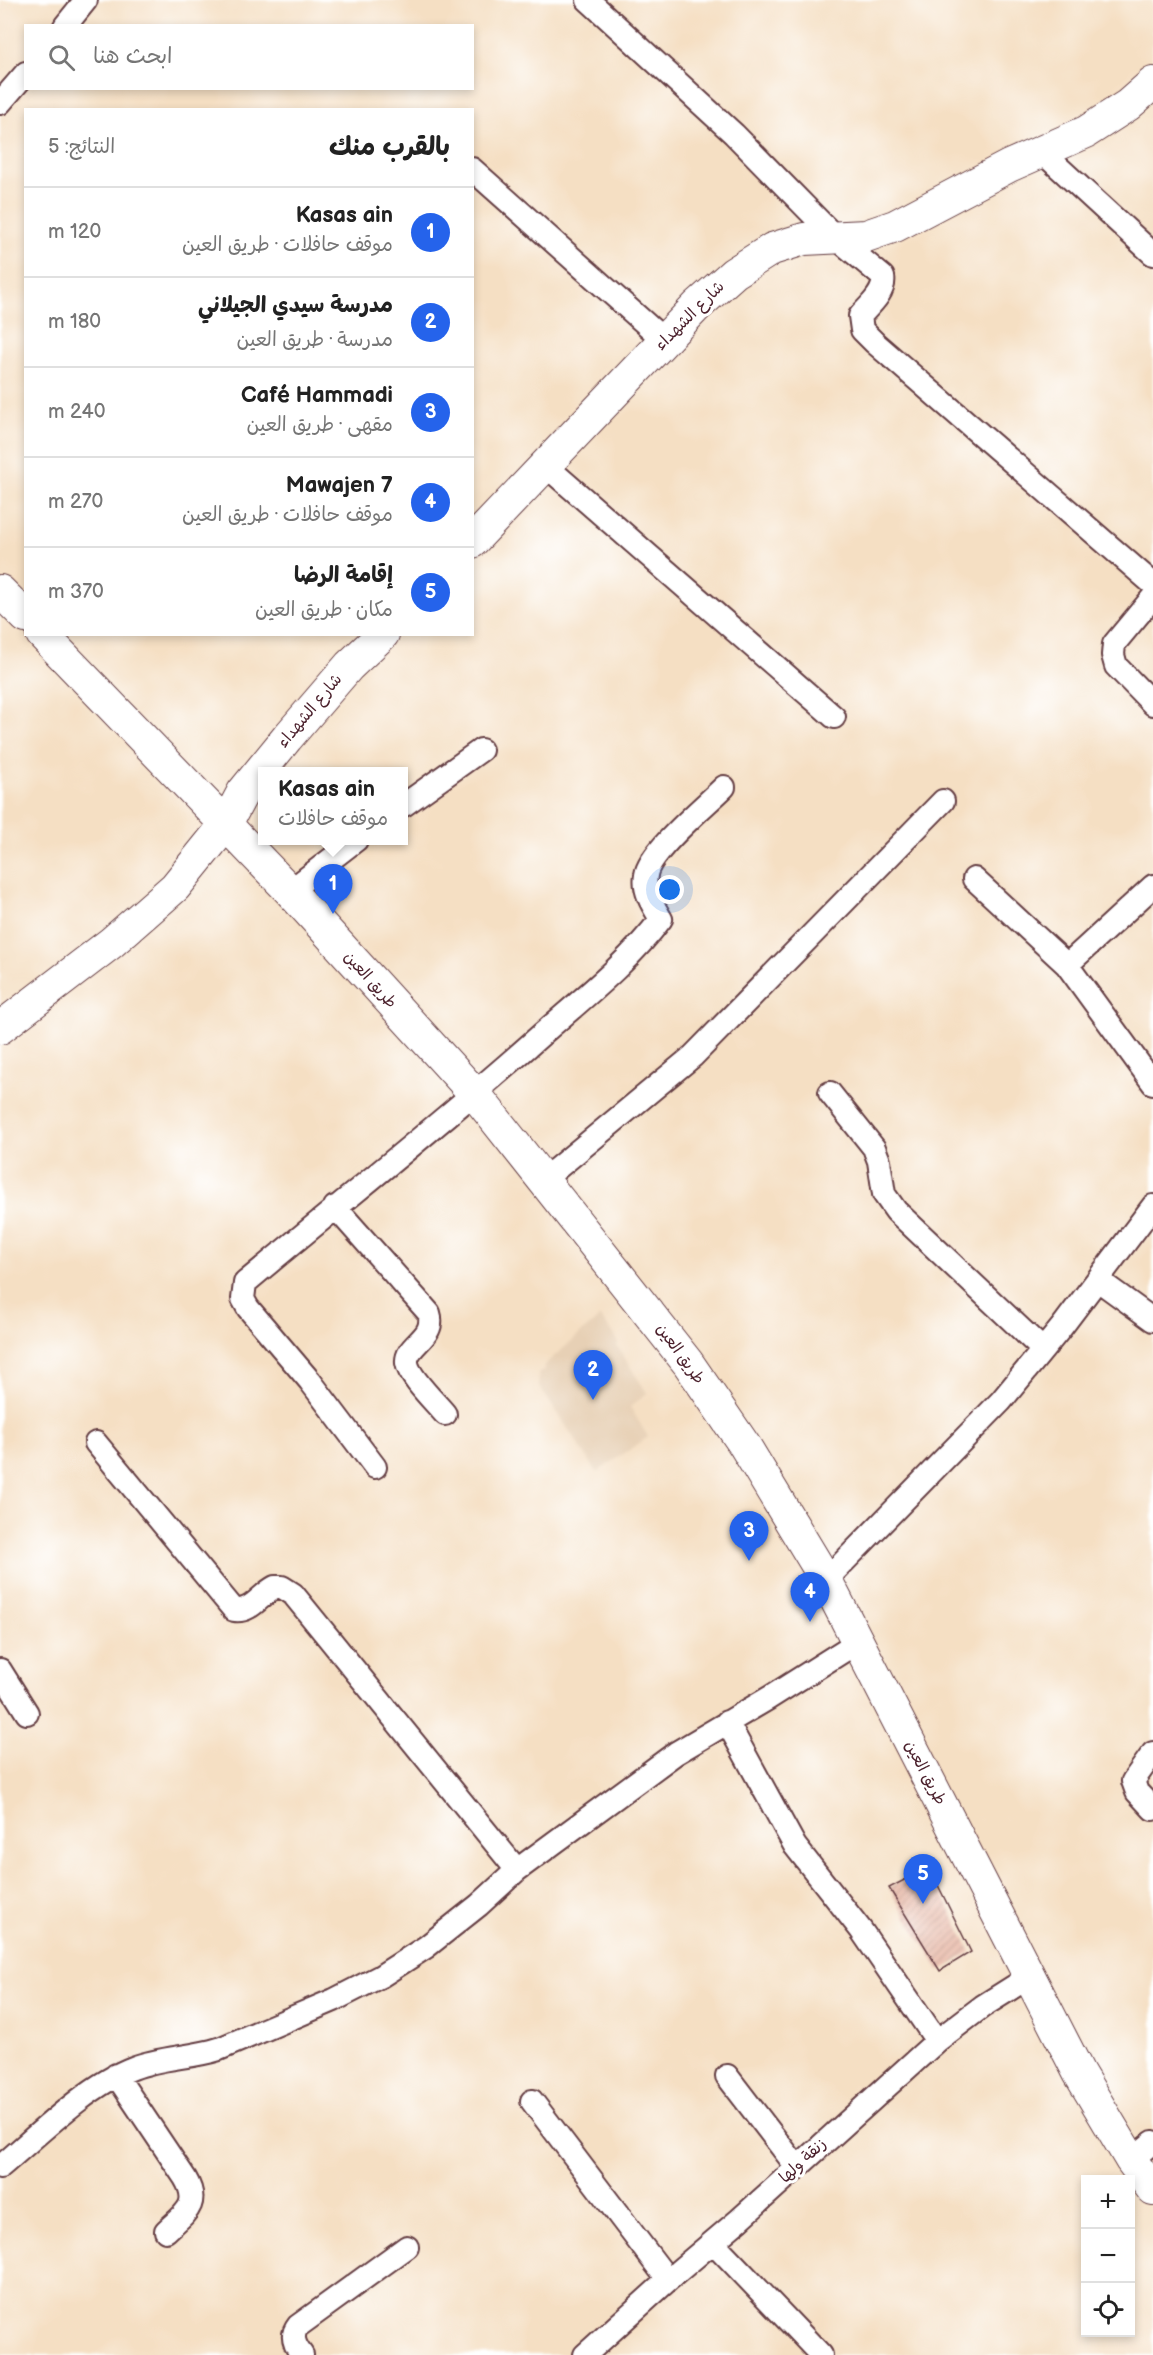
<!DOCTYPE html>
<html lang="ar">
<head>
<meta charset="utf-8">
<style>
  body { margin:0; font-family:"Balsamiq Sans","Playpen Sans Arabic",sans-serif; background:#f6f6f6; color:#222; direction:rtl }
  .controls { position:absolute; right:18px; bottom:18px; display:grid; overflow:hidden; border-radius:0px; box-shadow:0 3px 9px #0003 }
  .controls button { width:54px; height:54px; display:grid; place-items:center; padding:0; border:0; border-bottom:2px solid #e0e0e0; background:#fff; color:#222; font:30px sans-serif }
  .you { position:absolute; left:670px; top:890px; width:21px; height:21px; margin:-15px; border:4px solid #fff; border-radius:50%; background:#1a73e8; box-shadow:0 0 0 9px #1a73e833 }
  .badge { display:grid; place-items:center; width:39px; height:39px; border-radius:50%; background:#2563eb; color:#fff; font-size:20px; font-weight:700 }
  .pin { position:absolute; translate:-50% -50px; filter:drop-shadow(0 2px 3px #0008) }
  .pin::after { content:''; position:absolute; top:32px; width:21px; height:18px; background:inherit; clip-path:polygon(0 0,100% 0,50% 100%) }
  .popup { position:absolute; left:258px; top:767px; width:150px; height:78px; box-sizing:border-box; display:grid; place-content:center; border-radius:0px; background:#fff; filter:drop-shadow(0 2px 4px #0005); font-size:20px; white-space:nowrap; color:#767676 }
  .popup b { font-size:22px; color:#222 }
  .popup::after { content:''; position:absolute; left:50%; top:100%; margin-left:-12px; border:12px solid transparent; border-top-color:#fff }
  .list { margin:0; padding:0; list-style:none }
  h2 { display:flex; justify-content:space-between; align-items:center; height:78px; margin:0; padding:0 24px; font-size:26px }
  h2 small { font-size:20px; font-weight:400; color:#767676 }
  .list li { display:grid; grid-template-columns:39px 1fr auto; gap:18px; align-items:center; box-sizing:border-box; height:90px; padding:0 24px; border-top:2px solid #e0e0e0 }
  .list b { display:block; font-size:22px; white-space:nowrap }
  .list p { margin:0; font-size:20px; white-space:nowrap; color:#767676 }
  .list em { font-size:20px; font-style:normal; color:#767676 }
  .icon { flex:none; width:33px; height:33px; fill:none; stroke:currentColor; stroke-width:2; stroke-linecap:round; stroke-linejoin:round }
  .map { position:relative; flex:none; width:1153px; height:2355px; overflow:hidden; direction:ltr }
  .search { position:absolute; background:#fff; box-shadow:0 3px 9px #0003; left:24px; top:24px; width:450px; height:66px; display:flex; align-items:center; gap:15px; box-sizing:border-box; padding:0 21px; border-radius:0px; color:#767676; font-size:22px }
  .panel { position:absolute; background:#fff; box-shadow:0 3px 9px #0003; left:24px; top:108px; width:450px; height:528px; border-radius:0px; direction:rtl }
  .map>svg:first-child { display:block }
  .built { fill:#e7d0b5 }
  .building { fill:url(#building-hatch) }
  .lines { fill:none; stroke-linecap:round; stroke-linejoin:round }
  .street-casing { stroke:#643c42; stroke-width:26 }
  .secondary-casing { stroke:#643c42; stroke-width:34 }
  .street { stroke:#fff; stroke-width:22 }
  .secondary { stroke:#fff; stroke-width:32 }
  .labels { text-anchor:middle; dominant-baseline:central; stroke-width:6; stroke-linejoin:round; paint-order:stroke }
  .street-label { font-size:16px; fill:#4a1f2b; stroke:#fff }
</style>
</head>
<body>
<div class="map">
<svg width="1153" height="2355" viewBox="0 0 1153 2355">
  <defs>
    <pattern id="building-hatch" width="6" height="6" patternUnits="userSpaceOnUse" patternTransform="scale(1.5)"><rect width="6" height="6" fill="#e6b19d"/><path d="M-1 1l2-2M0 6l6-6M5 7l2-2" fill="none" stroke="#bc8f80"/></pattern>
  </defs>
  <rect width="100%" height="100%" fill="#fff"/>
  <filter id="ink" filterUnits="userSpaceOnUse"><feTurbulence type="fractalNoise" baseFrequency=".0167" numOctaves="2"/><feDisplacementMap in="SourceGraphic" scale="12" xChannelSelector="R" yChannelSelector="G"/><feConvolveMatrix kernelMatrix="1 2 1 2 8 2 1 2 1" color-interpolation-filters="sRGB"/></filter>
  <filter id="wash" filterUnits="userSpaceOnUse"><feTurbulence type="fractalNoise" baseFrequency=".008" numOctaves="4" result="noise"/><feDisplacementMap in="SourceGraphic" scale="24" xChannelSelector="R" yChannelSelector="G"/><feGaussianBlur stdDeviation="1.35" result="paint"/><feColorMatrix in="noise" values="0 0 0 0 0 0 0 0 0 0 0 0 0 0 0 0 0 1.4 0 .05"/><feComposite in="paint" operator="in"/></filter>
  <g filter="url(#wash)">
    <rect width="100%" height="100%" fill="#f5dfc3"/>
    <!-- built -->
    <path class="built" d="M600,1317L618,1341L617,1346L647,1393L630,1407L648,1437L597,1472L539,1386L538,1374L545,1369L543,1366Z"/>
    <g id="blocks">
      <!-- building -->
      <path class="building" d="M929,1867L971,1952L940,1971L889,1888Z"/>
    </g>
  </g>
  <g filter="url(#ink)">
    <use href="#blocks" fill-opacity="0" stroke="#643c42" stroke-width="1.5"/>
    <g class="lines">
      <defs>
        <path id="street" d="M588,0L734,134L834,236L883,277C886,292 869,306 860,316L862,330L875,343L1153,584
          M65,26L86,0
          M0,103L26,73
          M1042,152L1153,254
          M472,169L665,341
          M545,465L834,717
          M1153,597L1114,644L1113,655L1116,666L1153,704
          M404,805L481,750
          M974,879L1067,965L1153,1083
          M290,891L356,840
          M1067,965L1153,886
          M830,1093L874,1148L879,1161L884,1194L896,1211L1043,1350
          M543,1180L693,1056L943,801
          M335,1207L429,1313C437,1338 405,1344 407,1363C409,1377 435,1402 445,1414
          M1098,1280L1153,1320
          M96,1443L234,1610C251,1613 261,1594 275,1587H282L293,1594L517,1870
          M375,1467L310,1381L248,1308L243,1299L245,1283C344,1200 445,1121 541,1035C582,999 628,963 661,919C653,906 643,891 646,875C649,852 706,805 724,787
          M826,1580L1001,1401L1061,1328L1153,1206
          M0,1670L27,1713
          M727,1722L795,1846L861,1930L937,2041
          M1153,1753L1133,1781L1137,1792L1153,1809
          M116,2075L185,2178C201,2205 185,2213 166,2231
          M727,2076L797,2167
          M532,2101L668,2280
          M1131,2160L1153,2142
          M0,2167C38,2135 88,2085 133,2068C161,2057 191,2058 219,2049L334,2000L381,1976L426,1947L479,1905L517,1870L676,1753L769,1698L856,1643
          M713,2242L821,2355
          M302,2355C295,2346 290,2336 298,2326L407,2247
          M585,2355L668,2280L739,2220L937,2041L983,2006L1029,1977"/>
        <path id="secondary" d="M472,542L697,306L734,273L772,249L804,239L866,236L895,226L1009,166L1086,132L1128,105L1153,83
          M0,591L26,617
          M42,634L290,891L475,1094L688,1363L745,1446L826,1580L1079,2073L1131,2160L1153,2190
          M0,1028L111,943L175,887L226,824L243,792L287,738L349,666L383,634"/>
      </defs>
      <!-- street casing -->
      <use href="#street" class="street-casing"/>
      <!-- secondary casing -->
      <use href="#secondary" class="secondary-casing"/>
      <!-- street -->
      <use href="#street" class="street"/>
      <!-- secondary -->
      <use href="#secondary" class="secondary"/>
    </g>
  </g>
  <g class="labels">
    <!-- street labels -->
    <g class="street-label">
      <text transform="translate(690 316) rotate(-45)">شارع الشهداء</text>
      <text transform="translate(310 711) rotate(-50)">شارع الشهداء</text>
      <text transform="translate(370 980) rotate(48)">طريق العين</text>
      <text transform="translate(680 1354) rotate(54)">طريق العين</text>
      <text transform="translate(925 1773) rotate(62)">طريق العين</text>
      <text transform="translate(803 2161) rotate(-43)">زنقة ولها</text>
    </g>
  </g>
</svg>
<div class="controls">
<button>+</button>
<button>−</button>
<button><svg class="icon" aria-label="locate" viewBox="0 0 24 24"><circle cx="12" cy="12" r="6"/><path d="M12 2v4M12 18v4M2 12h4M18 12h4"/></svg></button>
</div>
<div class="you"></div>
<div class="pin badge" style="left:333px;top:914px">1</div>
<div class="popup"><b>Kasas ain</b>موقف حافلات</div>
<div class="pin badge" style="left:593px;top:1400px">2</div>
<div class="pin badge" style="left:749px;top:1561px">3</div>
<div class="pin badge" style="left:810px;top:1622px">4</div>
<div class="pin badge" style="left:923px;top:1904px">5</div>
<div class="search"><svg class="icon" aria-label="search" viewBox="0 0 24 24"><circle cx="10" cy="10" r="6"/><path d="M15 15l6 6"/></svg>ابحث هنا</div>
<section class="panel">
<h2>بالقرب منك<small>النتائج: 5</small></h2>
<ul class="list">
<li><span class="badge">1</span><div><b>Kasas ain</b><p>موقف حافلات · طريق العين</p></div><em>120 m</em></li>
<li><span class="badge">2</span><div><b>مدرسة سيدي الجيلاني</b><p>مدرسة · طريق العين</p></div><em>180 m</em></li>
<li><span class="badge">3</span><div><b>Café Hammadi</b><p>مقهى · طريق العين</p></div><em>240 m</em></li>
<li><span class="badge">4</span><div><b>Mawajen 7</b><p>موقف حافلات · طريق العين</p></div><em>270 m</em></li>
<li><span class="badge">5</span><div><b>إقامة الرضا</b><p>مكان · طريق العين</p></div><em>370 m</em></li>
</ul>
</section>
</div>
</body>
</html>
